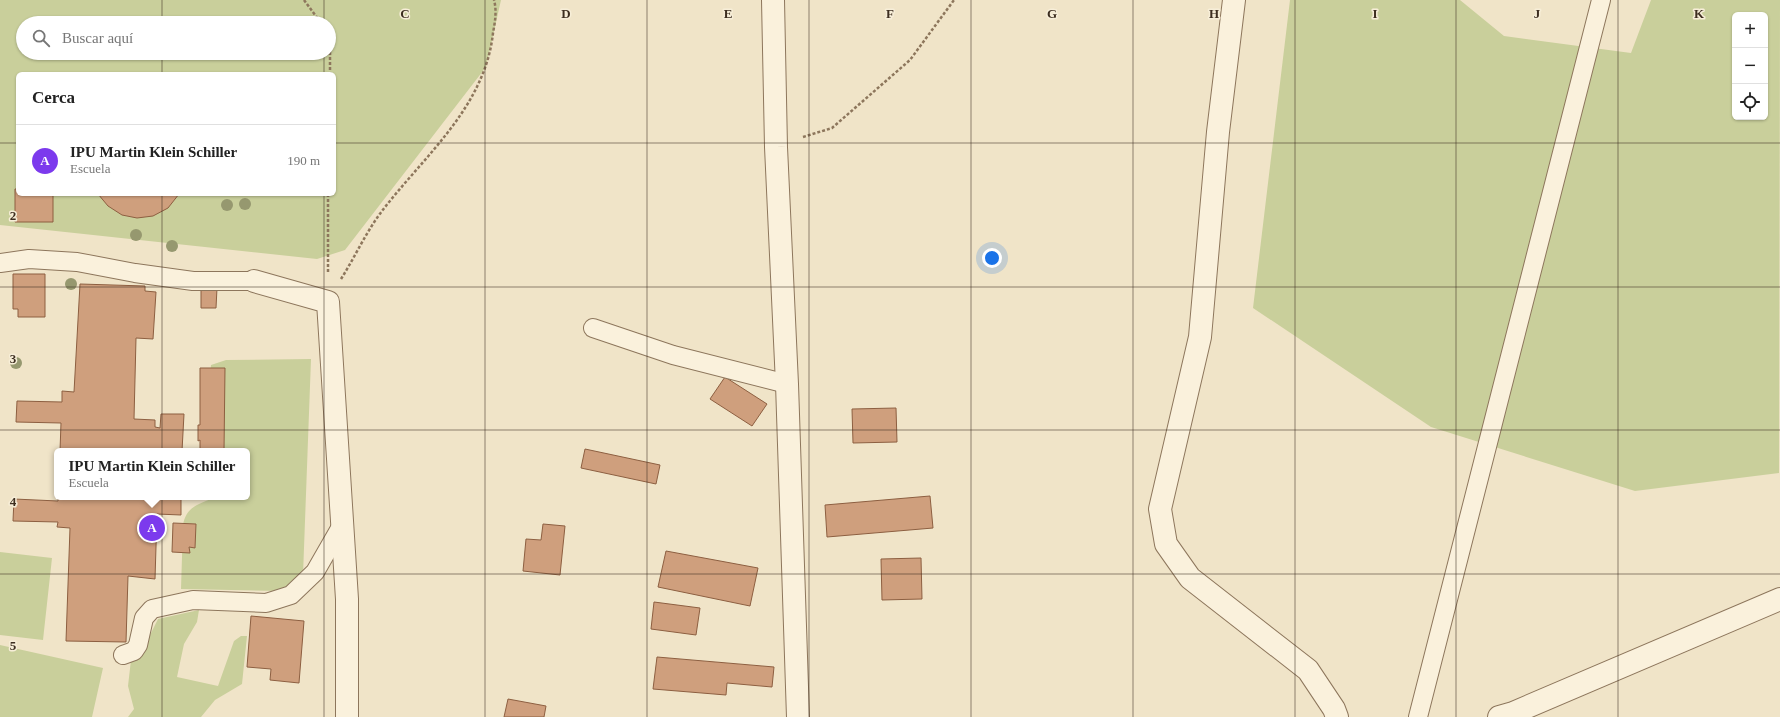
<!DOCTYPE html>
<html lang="es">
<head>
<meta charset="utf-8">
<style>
  body { margin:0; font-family:"Times New Roman",serif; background:#f6f6f6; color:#222 }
  .controls { position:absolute; right:12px; top:12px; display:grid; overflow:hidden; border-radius:6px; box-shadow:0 1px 3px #0004 }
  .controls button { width:36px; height:36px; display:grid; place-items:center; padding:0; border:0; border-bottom:1px solid #e0e0e0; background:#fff; color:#222; font:20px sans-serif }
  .you { position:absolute; left:992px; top:258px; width:14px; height:14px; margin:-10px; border:3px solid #fff; border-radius:50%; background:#1a73e8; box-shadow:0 0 0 6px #1a73e833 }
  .badge { display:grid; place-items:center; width:26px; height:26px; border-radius:50%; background:#7c3aed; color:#fff; font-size:13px; font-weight:700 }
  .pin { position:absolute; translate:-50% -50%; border:2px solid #fff; box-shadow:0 1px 4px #0006 }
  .popup { position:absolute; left:54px; top:448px; width:196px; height:52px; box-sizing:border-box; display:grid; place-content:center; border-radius:6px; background:#fff; filter:drop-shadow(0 1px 3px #0005); font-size:13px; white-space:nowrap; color:#767676 }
  .popup b { font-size:15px; color:#222 }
  .popup::after { content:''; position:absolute; left:50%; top:100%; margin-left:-8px; border:8px solid transparent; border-top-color:#fff }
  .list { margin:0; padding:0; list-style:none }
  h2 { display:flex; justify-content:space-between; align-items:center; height:52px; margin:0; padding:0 16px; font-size:17px }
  h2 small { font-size:13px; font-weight:400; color:#767676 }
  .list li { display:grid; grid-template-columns:26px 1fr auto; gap:12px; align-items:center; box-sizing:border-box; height:72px; padding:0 16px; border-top:1px solid #e0e0e0 }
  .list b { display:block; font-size:15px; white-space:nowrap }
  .list p { margin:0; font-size:13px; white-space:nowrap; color:#767676 }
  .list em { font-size:13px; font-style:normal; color:#767676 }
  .icon { flex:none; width:22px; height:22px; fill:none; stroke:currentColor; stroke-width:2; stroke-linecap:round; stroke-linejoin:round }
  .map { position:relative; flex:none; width:1780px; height:717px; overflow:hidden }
  .search { position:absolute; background:#fff; box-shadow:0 1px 3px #0004; left:16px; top:16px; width:320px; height:44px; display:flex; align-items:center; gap:10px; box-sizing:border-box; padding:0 14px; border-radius:22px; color:#767676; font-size:15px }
  .panel { position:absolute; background:#fff; box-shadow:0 1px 3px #0004; left:16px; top:72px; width:320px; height:124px; border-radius:6px }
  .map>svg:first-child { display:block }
  .green { fill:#c9cf9b; fill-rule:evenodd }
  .building { fill:#cf9f7d; stroke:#8d5f41 }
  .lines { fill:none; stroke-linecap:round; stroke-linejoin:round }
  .service-casing { stroke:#8d765c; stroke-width:20 }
  .minor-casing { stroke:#8d765c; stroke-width:24 }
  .path { stroke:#8d765c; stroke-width:2.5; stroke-dasharray:3 2; stroke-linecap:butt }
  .service { stroke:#faf1dc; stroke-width:18 }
  .minor { stroke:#faf1dc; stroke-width:22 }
  .tree { fill:#96986f }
  .grid { fill:none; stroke:#3d2e20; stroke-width:1; stroke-opacity:0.55 }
  .grid-label { font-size:13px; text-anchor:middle; font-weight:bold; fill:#3d2e20; stroke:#f7eed8; stroke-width:3; stroke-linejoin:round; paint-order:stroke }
</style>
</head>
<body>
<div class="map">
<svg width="1780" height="717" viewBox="0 0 1780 717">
  <rect width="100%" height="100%" fill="#f0e4c8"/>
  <!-- green -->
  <path class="green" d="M0,0H501L486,67L345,250L317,259L0,225ZM23,23H329V53H23ZM18,74H334V194H18Z
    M1290,0H1460L1504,36L1631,53L1651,0H1780L1779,473L1635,491L1431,427L1253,308ZM1735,15H1765V117H1735Z
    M311,359L303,575L282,591L181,589L183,525C186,508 196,505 211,499L212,497H247V451H217L209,389L211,365L226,360Z
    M0,552L52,558L43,640L0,635Z
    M199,610L197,622L184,644L177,677L218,686L234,641L241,636H247L242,684L215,700L201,717H128L134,709L128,686L131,660L148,639L158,619Z
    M0,645L103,668L92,717H0Z"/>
  <!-- building -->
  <path class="building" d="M15,189H18V194H53V222H15Z
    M98,194H179L168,208L153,216L137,218L122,215L108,206Z
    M13,274H45V317H18V309H13Z
    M80,284L145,286V291L156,292L153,339L136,338L134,419L155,420V427L160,428L161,414H184L182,451H60L61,423L16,422L17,401L62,402V391L74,392Z
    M217,288L216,308H201V289Z
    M200,368H225L224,451H200V440L198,441V425H200Z
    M725,377L767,404L752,426L710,399Z
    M896,408L897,442L853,443L852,409Z
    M585,449L660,465L656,484L581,468Z
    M930,496L933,528L827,537L825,505Z
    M58,497H181V515L157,514L155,579L128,576L126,642L66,641L70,528L57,527L58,522L13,521L14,499L58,501Z
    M173,523L196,524L195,548L189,547L190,553L172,552Z
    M543,524L565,526L560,575L523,571L526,539L541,540Z
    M666,551L758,568L750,606L658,587Z
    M921,558L922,599L882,600L881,559Z
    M654,602L700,608L696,635L651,629Z
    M251,616L304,621L299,683L270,680L271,669L247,667Z
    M657,657L774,667L772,687L727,683L726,695L653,689Z
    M508,699L546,706L544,717H504Z"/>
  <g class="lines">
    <defs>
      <path id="service" d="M0,263L29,259L77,262L135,273L193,281H254
        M593,328L673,355L787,384
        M123,655L134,651L138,645L144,618L152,609L193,600L266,603L291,595L315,572L342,525
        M1418,717L1601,0"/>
      <path id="minor" d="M773,0L776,147L787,384L798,717
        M1234,0L1218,132L1200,337L1160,509L1166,544L1190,578L1308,670L1334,709L1337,717
        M254,281L328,302L347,599V717
        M1499,717L1513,713L1780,599"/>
    </defs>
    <!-- service casing -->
    <use href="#service" class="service-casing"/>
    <!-- minor casing -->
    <use href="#minor" class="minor-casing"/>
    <!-- path -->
    <path class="path" d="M304,0L321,23
      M329,47L330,51V74
      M803,137L832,128L910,60L954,0
      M328,194V274
      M341,279C355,257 366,232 382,211C424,156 485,107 493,33C495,22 497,11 494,0"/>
    <!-- service -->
    <use href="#service" class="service"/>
    <!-- minor -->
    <use href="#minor" class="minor"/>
  </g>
  <!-- trees -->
  <g class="tree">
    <circle cx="245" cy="204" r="6"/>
    <circle cx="227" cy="205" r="6"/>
    <circle cx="136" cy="235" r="6"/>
    <circle cx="172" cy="246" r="6"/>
    <circle cx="71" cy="284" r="6"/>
    <circle cx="16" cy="363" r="6"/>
  </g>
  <!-- grid -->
  <path class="grid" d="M162,0V23M324,0V23M485,0V717M647,0V717M809,0V717M971,0V717M1133,0V717M1295,0V717M1456,0V717M1618,0V717M162,53V74M324,53V74M0,143H18M334,143H1780M162,194V717M324,194V717M0,287H1780M0,430H1780M0,574H1780"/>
  <g class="grid-label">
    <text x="405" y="18">C</text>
    <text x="566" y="18">D</text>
    <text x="728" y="18">E</text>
    <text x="890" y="18">F</text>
    <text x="1052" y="18">G</text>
    <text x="1214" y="18">H</text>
    <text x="1375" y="18">I</text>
    <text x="1537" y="18">J</text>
    <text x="1699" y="18">K</text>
    <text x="13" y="220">2</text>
    <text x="13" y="363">3</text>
    <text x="13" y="506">4</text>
    <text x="13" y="650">5</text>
  </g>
</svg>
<div class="controls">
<button>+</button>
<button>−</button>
<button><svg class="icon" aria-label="locate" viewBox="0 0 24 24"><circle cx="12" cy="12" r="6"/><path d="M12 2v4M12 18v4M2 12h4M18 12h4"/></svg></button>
</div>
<div class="you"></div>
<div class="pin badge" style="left:152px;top:528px">A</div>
<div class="popup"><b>IPU Martin Klein Schiller</b>Escuela</div>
<div class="search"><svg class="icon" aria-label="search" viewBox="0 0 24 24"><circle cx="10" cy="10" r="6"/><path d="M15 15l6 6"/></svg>Buscar aquí</div>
<section class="panel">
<h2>Cerca<small></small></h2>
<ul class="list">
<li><span class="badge">A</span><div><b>IPU Martin Klein Schiller</b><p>Escuela</p></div><em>190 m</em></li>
</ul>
</section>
</div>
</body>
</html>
